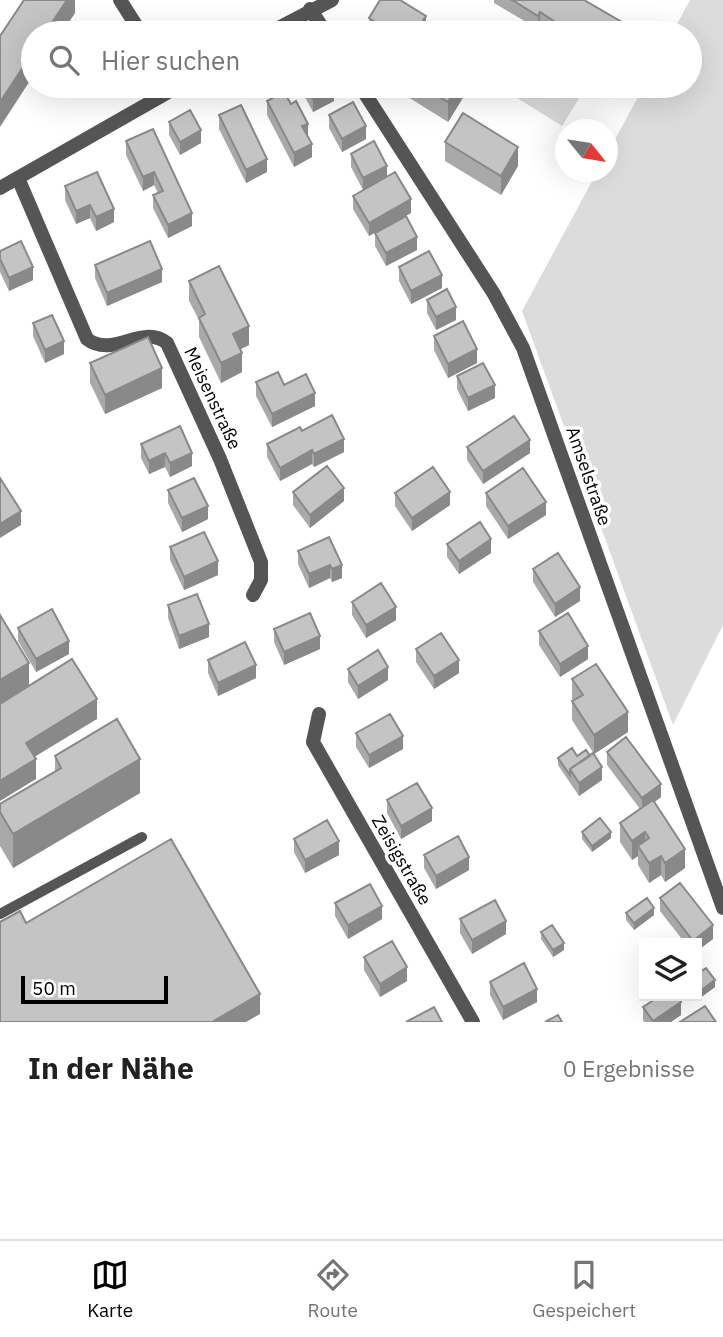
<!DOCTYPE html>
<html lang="de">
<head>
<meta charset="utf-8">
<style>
  body { margin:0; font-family:"IBM Plex Sans",sans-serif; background:#f6f6f6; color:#202124 }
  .controls { position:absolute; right:21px; bottom:21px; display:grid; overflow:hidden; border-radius:0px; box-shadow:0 7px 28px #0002 }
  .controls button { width:63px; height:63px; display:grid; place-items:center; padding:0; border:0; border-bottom:2px solid #e0e0e0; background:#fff; color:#202124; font:35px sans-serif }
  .compass { position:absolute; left:555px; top:119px; width:63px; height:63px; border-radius:50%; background:#fff; box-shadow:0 7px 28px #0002; rotate:120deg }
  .scale { position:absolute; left:21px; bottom:18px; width:147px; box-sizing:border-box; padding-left:7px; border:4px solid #000; border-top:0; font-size:19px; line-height:24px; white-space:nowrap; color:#000; -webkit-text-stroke:5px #fff; paint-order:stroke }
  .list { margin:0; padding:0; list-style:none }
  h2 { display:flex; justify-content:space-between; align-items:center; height:91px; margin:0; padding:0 28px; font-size:30px }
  h2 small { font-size:23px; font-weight:400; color:#757577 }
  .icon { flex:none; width:38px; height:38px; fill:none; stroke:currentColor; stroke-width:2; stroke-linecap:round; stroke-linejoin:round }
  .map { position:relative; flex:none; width:723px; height:1022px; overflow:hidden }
  .search { position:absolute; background:#fff; box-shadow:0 7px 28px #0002; left:21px; right:21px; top:21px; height:77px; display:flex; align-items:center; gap:18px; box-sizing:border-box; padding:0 24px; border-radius:38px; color:#757577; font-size:26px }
  .sheet { height:217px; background:#fff }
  nav { display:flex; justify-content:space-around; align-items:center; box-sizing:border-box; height:98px; border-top:2px solid #e0e0e0; background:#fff; font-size:19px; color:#757577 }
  nav a { display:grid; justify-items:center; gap:4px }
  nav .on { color:#000 }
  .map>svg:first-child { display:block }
  .green { fill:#dcdcdc }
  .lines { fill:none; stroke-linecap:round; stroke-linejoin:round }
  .service { stroke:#555; stroke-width:10 }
  .minor { stroke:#555; stroke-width:14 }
  .tertiary { stroke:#555; stroke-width:14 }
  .wall { fill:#a9a9a9 }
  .shaded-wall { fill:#898989 }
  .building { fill:#c4c4c4; stroke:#898989; stroke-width:2 }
  .labels { text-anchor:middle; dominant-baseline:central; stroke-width:7; stroke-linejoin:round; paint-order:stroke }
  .street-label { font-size:18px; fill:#000; stroke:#fff }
</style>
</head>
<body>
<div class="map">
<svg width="723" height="1022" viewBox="0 0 723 1022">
  <rect width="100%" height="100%" fill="#fff"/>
  <!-- green -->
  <path class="green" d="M690,0H723V625L673,725L522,311L597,172H608V152L644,86H690V33H672Z
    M498,86H584L586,87L562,126Z"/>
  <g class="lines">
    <!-- service -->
    <path class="service" d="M0,914L142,837"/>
    <!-- minor -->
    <path class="minor" d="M120,0L141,33
      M310,9L326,33
      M360,86L494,294L523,348L723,908
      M18,178L87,339C113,359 143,323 167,343L220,459L261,562V580L253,595
      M319,714L313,742L473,1022"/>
    <!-- tertiary -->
    <path class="tertiary" d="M269,33L332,0
      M0,188L179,86"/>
  </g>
  <!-- wall -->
  <path class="wall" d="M494,0H584L639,33H552L540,25L538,29L494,3Z
    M369,18L426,33H369Z
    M299,86H333L334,101L313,112Z
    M408,86H464V96L448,122L408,97Z
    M267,101L308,137L312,157L294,167L267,115Z
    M219,115L267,172L246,183L219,129Z
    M329,115L366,139L342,152L329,128Z
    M169,122L201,143L180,155L169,135Z
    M153,129L192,226L168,238L153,208V195L158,193L154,185L143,191L126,155V141Z
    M445,142L518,166L501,195L445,161Z
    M351,154L387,177L411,213L369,236L353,209V196L363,190L351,167Z
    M65,186L114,222L96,231L90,218L76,224L65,200Z
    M375,233L417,250L386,266L375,246Z
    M0,251L33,280L9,291L0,272Z
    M95,265L162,282L107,306L95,278Z
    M399,267L442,288L411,304L399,281Z
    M189,281L249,345L240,349L242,372L221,383L199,337V320L189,301Z
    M427,300L456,320L436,330L427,313Z
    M33,323L64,354L45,363L33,336Z
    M434,336L477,363L448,378L434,350Z
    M90,363L162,388L105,414L90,383Z
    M457,376L495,398L468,411L457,389Z
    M256,382L284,385L315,406L272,427L256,396Z
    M302,431L344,452L314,467L312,464L280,481L267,457V444Z
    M141,444L192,466L170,477L165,467L149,474L141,458Z
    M467,447L530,453L483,484L467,460Z
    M168,490L208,519L182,532L168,503Z
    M293,492L344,501L310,528L293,505Z
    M395,493L450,505L412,531L395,506Z
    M486,493L546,515L508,539L486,506Z
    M329,537L342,578L332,582L330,578L309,588L298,564V551Z
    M447,544L491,553L459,574L447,557Z
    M170,547L218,575L184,590L170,560Z
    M533,569L580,601L555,617L533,582Z
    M352,602L396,620L366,638L352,615Z
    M168,605L209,637L179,649L168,618Z
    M18,628L69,654L36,672L18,641Z
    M274,629L320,649L284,665L274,642Z
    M539,631L588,659L560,677L539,645Z
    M416,649L459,673L434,689L416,662Z
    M208,660L256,678L218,696L208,673Z
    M348,669L388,680L358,699L348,682Z
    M572,679L628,732L594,754L572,720V701L574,700L572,699Z
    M356,733L403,749L369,768L356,747Z
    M607,752L661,797L654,802L685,868L665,882L661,875L649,883L638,865V856L632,860L620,842V823L640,809L607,765Z
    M55,756L140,793L13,868L0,846V804L55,772Z
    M577,756L602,780L579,796L558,765V758Z
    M387,800L432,821L401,839L387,813Z
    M582,832L611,838L592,852L582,839Z
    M294,839L339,855L305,873L294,852Z
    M424,855L469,870L436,889L424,868Z
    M660,898L713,939L697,951V943H685L660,911Z
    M335,903L382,919L348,939L335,916Z
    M626,913L654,915L634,930L626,920Z
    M460,919L506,934L472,954L460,933Z
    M541,932L564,950L553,957L541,939Z
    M364,957L407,981L380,997L364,970Z
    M697,974L715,987L700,998L697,992Z
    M490,982L537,1002L503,1020L490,995Z
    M643,1007L681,1015L671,1022H644L643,1020Z"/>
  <!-- shaded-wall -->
  <path class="shaded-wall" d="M67,0H75V13L62,33H45Z
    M540,12V25L538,29V16Z
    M426,16V33H415Z
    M33,52V76L0,127V102Z
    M458,86H464V96L448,122V102Z
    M334,88V101L313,112V99Z
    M308,124V137L302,126Z
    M366,126V139L342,152V139Z
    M201,130V143L180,155V142Z
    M312,144V157L294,167V153Z
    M518,147V166L501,195V176Z
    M267,159V172L246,183V170Z
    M387,166V179L363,192V178Z
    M154,172V185L143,191V177Z
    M411,199V213L369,236V223Z
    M90,205V218L76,224V211Z
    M114,209V222L96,231V217Z
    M192,213V226L168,238V225Z
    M417,237V250L386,266V253Z
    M33,267V280L9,291V278Z
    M162,269V282L107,306V293Z
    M442,275V288L411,304V291Z
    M456,307V320L436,330V317Z
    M249,326V345L233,353V334Z
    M64,341V354L45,363V350Z
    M477,349V363L448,378V364Z
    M242,353V372L221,383V363Z
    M162,368V388L105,414V395Z
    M495,385V398L468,411V398Z
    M315,393V406L272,427V414Z
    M344,439V452L314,467V454Z
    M530,440V453L483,484V471Z
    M312,450V464L280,481V468Z
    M165,453V467L149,474V461Z
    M192,453V466L170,477V463Z
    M344,488V501L310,528V515Z
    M450,492V505L412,531V518Z
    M546,502V515L508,539V526Z
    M208,506V519L182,532V518Z
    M21,511V525L0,538V524Z
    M491,539V553L459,574V561Z
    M218,561V575L184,590V577Z
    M330,565V578L309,588V574Z
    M342,565V578L332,582V569Z
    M580,587V601L555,617V604Z
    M396,607V620L366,638V625Z
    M209,624V637L179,649V636Z
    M320,636V649L284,665V652Z
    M69,641V654L36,672V659Z
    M588,646V659L560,677V664Z
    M459,660V673L434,689V676Z
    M29,663V688L0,705V680Z
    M256,665V678L218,696V683Z
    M388,667V680L358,699V686Z
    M97,699V719L26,762V743Z
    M628,712V732L594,754V735Z
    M403,736V749L369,768V755Z
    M36,759V779L0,801V781Z
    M140,759V793L13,868V834Z
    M602,767V780L579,796V783Z
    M661,784V797L642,812V798Z
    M432,808V821L401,839V826Z
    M611,832V838L592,852V846Z
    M645,832V851L638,846V856L632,860V841Z
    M339,841V855L305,873V860Z
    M685,849V868L665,882V863Z
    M661,856V875L649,883V863Z
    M469,857V870L436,889V876Z
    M382,906V919L348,939V925Z
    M654,908V915L634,930V923Z
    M506,921V934L472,954V940Z
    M713,925V939L697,951V943H693V941Z
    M564,943V950L553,957V950Z
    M407,967V981L380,997V984Z
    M715,980V987L700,998V991Z
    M537,989V1002L503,1020V1007Z
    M260,994V1014L246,1022H212Z
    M681,1002V1015L671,1022H653Z"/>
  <!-- building -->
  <path class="building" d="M24,0H67L45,33H33V52L0,102V36Z
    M380,0H400L426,16L415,33H392L369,18Z
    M512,0H584L639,32L638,33H572L540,12L538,16Z
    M306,86H333L334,88L313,99Z
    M422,86H458L448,102Z
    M284,92L291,104L296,101L308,124L302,126L312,144L294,153L267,101Z
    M353,102L366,126L342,139L329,115Z
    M241,105L267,159L246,170L219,115Z
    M190,110L201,130L180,142L169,122Z
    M463,113L518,147L501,176L445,142Z
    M153,129L192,213L168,225L153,195L163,191L154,172L143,177L126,141Z
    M374,141L387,166L363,178L351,154Z
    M97,172L114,209L96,217L90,205L76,211L65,186Z
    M395,172L411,199L369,223L353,196Z
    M406,216L417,237L386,253L375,233Z
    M21,241L33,267L9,278L0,259V251Z
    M150,241L162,269L107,293L95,265Z
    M429,251L442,275L411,291L399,267Z
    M219,266L249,326L233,334L242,353L221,363L199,318L205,314L189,281Z
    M447,289L456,307L436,317L427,300Z
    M52,315L64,341L45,350L33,323Z
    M463,321L477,349L448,364L434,336Z
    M148,337L162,368L105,395L90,363Z
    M483,363L495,385L468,398L457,376Z
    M278,372L284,385L306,374L315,393L272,414L256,382Z
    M332,415L344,439L314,454L312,450L280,468L267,444L300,427L302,431Z
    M514,416L530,440L483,471L467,447Z
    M180,426L192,453L170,463L165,453L149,461L141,444Z
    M327,466L344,488L310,515L293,492Z
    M433,467L450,492L412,518L395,493Z
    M523,468L546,502L508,526L486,493Z
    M0,478L21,511L0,524Z
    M194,478L208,506L182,518L168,490Z
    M480,522L491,539L459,561L447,544Z
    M204,532L218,561L184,577L170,547Z
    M329,537L342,565L332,569L330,565L309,574L298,551Z
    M558,553L580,587L555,604L533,569Z
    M381,583L396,607L366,625L352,602Z
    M197,594L209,624L179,636L168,605Z
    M52,609L69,641L36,659L18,628Z
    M310,613L320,636L284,652L274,629Z
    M568,613L588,646L560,664L539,631Z
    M0,615L29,663L0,680Z
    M441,633L459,660L434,676L416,649Z
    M245,642L256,665L218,683L208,660Z
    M378,650L388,667L358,686L348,669Z
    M72,659L97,699L26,743L36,759L0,781V704Z
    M596,664L628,712L594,735L572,701L583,695L572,679Z
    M390,714L403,736L369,755L356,733Z
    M117,719L140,759L13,834L0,812V804L61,768L55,756Z
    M626,737L661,784L642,798L607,752Z
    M572,748L577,756L586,750L590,756L570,769V775L558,758Z
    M593,753L602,767L579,783L570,769Z
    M417,783L432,808L401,826L387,800Z
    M653,800L685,849L665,863L661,856L649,863L638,846L649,838L645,832L632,841L620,823Z
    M600,818L611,832L592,846L582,832Z
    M327,820L339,841L305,860L294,839Z
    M458,836L469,857L436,876L424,855Z
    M171,839L260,994L212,1022H0V922L20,911L26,923Z
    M680,883L713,925L693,941L660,898Z
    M370,884L382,906L348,925L335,903Z
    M647,898L654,908L634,923L626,913Z
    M495,900L506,921L472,940L460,919Z
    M552,925L564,943L553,950L541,932Z
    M392,941L407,967L380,984L364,957Z
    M524,963L537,989L503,1007L490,982Z
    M706,968L715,980L700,991L697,986V974Z
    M660,996H677L681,1002L653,1021L643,1007Z
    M705,1006L716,1022H680Z
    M434,1007L442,1022H406Z
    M558,1015L562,1022H545Z"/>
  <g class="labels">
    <!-- street labels -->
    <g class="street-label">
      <text transform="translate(213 398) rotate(65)">Meisenstraße</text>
      <text transform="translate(589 476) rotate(71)">Amselstraße</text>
      <text transform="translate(402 860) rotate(60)">Zeisigstraße</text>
    </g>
  </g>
</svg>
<div class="controls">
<button><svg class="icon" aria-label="layers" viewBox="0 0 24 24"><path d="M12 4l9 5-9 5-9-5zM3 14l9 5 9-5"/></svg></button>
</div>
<svg class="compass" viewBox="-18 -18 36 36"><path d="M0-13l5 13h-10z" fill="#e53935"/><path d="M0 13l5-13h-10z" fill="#757577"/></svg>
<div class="scale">50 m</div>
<div class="search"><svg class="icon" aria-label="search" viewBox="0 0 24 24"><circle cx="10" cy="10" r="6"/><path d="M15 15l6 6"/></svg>Hier suchen</div>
</div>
<section class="sheet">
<h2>In der Nähe<small>0 Ergebnisse</small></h2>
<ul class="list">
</ul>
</section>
<nav>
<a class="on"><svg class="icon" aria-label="map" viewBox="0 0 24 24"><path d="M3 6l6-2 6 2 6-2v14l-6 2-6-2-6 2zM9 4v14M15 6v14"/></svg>Karte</a>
<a><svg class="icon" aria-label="directions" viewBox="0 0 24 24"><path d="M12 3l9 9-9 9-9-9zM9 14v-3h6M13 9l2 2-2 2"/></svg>Route</a>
<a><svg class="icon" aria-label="saved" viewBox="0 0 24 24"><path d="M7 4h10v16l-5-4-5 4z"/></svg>Gespeichert</a>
</nav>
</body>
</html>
